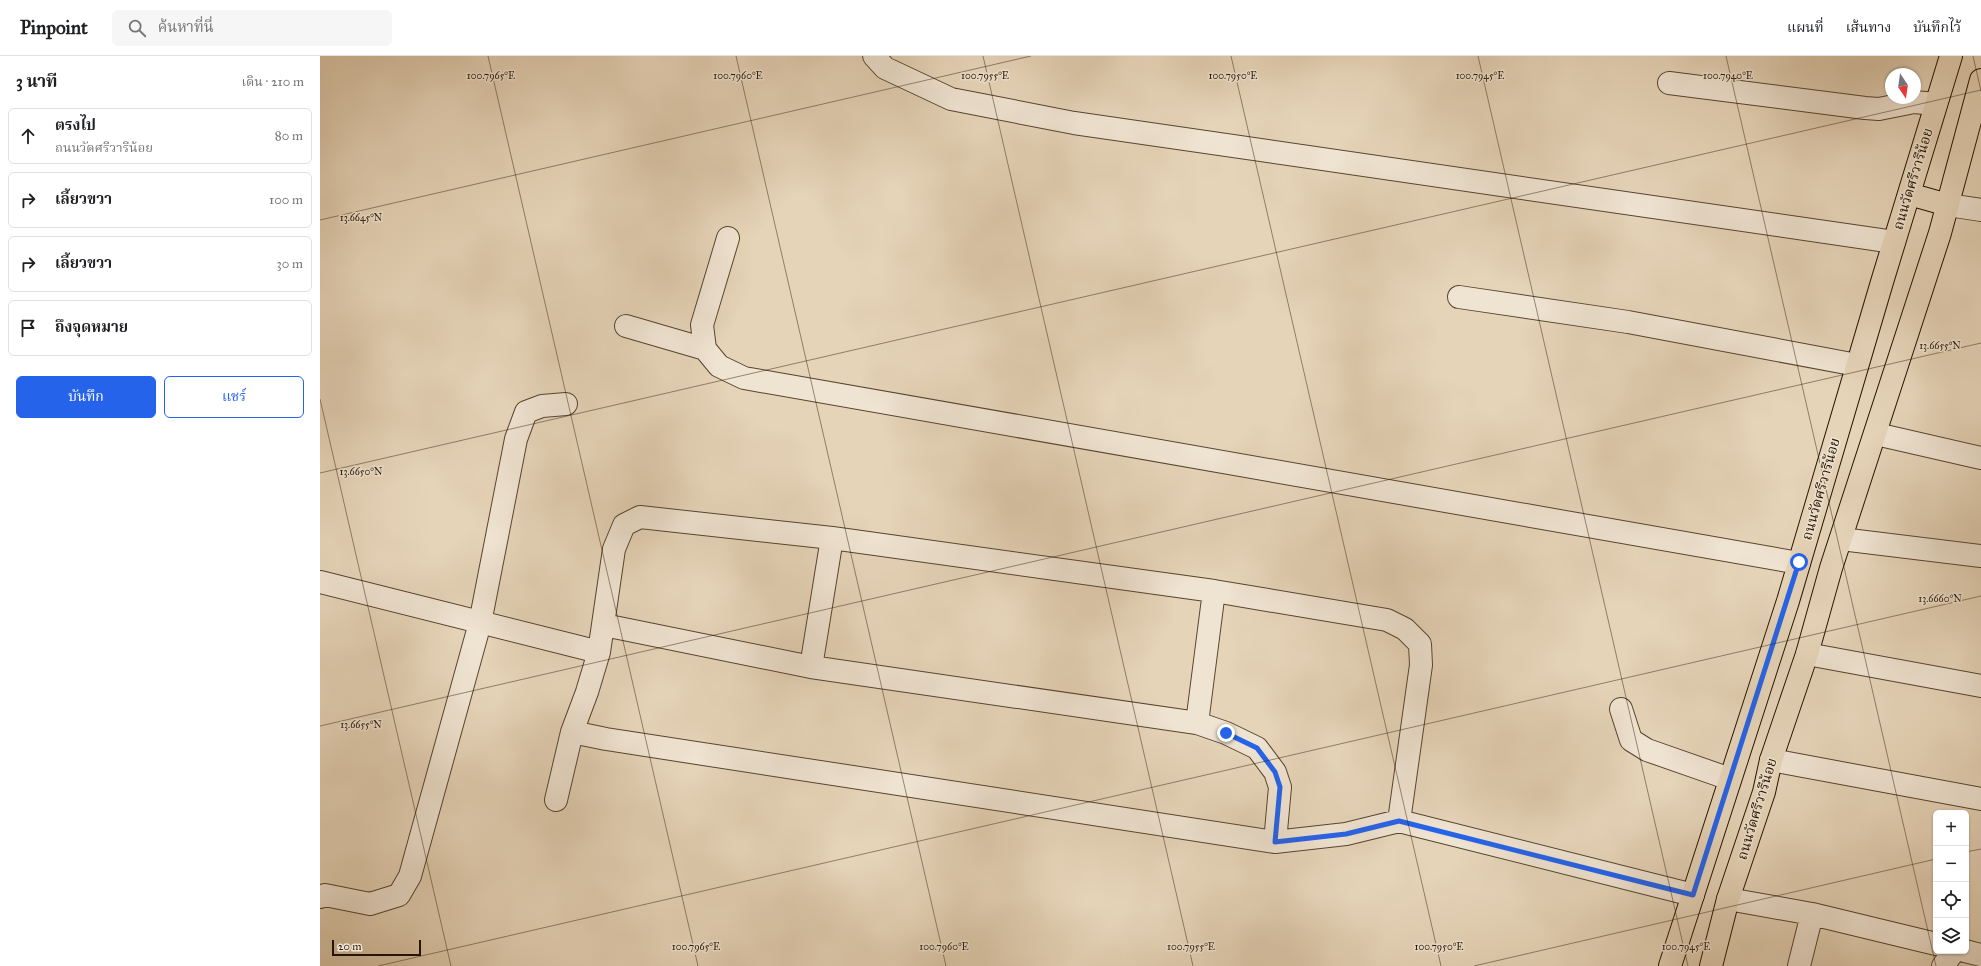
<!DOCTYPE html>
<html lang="th">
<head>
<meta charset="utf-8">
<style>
  body { margin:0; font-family:"IM FELL Great Primer","Noto Serif Thai",serif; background:#f6f6f6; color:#202124 }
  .controls { position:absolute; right:12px; bottom:12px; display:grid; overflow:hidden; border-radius:6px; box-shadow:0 1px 3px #0004 }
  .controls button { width:36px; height:36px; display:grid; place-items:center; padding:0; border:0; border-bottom:1px solid #e0e0e0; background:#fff; color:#202124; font:20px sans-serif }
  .compass { position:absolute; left:1565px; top:12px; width:36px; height:36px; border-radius:50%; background:#fff; box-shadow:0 1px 3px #0004; rotate:167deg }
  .scale { position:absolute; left:12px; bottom:10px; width:89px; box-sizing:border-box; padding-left:4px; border:2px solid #271401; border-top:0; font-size:11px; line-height:14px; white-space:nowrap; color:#271401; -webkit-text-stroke:3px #efe3d1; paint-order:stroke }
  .stop { position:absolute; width:12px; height:12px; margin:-9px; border:3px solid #2563eb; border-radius:50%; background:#fff }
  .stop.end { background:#2563eb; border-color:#fff; box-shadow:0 1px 4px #0008 }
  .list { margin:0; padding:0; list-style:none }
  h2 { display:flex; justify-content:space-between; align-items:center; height:52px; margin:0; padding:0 16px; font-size:17px }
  h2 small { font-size:13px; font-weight:400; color:#757577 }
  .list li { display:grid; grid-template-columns:26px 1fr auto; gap:12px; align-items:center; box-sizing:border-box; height:56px; margin:0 8px 8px; padding:0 8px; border:1px solid #e0e0e0; border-radius:6px }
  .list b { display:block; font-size:15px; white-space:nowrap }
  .list p { margin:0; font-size:13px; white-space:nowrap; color:#757577 }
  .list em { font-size:13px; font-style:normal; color:#757577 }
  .actions { display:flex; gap:8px; padding:12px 16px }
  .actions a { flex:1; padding:9px 0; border:1px solid #2563eb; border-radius:6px; text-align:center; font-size:14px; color:#2563eb }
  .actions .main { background:#2563eb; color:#fff }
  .icon { flex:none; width:22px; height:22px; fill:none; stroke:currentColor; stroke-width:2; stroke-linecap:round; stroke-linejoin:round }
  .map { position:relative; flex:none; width:1661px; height:910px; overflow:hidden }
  header { display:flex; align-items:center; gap:24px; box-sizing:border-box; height:56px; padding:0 20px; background:#fff; border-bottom:1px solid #e0e0e0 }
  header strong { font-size:19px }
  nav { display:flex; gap:22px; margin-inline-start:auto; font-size:14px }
  .search { width:280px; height:36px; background:#f6f6f6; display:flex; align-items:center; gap:10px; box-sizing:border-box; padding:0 14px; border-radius:6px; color:#757577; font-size:15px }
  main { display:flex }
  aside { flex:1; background:#fff }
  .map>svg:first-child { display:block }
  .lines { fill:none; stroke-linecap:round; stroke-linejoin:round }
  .minor-casing { stroke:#57442f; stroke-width:24 }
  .major-casing { stroke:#271401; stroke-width:24 }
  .minor { stroke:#efe3d1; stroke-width:22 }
  .major { stroke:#e6d4b8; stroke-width:22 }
  .route { stroke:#2563eb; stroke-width:5 }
  .ticks { fill:none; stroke:#271401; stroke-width:1; stroke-opacity:0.45 }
  .labels { text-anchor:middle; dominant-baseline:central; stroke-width:3; stroke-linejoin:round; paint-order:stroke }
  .street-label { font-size:14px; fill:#271401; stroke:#efe3d1 }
  .ticks-label { font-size:10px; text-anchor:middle; fill:#271401; stroke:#efe3d1; stroke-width:3; stroke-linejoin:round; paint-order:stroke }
</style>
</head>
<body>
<header>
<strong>Pinpoint</strong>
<div class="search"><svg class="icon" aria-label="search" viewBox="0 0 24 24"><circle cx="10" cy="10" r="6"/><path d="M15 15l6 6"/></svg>ค้นหาที่นี่</div>
<nav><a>แผนที่</a><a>เส้นทาง</a><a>บันทึกไว้</a></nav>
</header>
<main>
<aside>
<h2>3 นาที<small>เดิน · 210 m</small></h2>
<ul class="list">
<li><svg class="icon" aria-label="ahead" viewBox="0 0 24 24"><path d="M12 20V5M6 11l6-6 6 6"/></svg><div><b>ตรงไป</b><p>ถนนวัดศรีวารีน้อย</p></div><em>80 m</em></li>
<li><svg class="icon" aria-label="right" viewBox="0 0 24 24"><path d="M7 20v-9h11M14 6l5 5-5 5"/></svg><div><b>เลี้ยวขวา</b></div><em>100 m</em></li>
<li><svg class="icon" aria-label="right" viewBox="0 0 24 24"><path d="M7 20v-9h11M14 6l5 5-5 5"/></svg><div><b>เลี้ยวขวา</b></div><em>30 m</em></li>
<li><svg class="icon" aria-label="arrive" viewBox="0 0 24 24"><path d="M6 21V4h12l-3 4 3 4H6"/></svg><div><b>ถึงจุดหมาย</b></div></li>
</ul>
<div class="actions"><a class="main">บันทึก</a><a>แชร์</a></div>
</aside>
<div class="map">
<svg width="1661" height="910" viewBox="0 0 1661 910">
  <rect width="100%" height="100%" fill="#e6d4b8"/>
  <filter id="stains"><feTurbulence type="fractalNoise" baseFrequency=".005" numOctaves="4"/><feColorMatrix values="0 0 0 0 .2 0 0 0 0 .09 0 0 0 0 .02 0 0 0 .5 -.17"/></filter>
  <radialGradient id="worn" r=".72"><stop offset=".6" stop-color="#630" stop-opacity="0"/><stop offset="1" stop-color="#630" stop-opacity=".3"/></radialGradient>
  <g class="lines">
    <defs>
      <path id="minor" d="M554,0L565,12L631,43L754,67L1574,186
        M1349,27L1545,52L1559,53L1594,46L1616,48
        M1628,149L1661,154
        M408,182L382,269L385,293L399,310L424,322L1479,507
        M1139,241L1308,266L1537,309
        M306,270L385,293
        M1556,378L1661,402
        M320,461L512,482L894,535L1067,564L1085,573L1100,588L1101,609L1079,765L1026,778L955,786L286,683L252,676L267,636L279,596L294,493L304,469Z
        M1521,483L1661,500
        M0,526L279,596
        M284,569L491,611L877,667L906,677L937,692L955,716L960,731L955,786
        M1487,598L1661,630
        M491,611L512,482
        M1301,653L1311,684L1327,694L1410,723
        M877,667L894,535
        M1451,704L1661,743
        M236,744L252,676
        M1079,765L1373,839
        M0,841L5,839L50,848L79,839L90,820L160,567L196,383L206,356L222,350L246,348
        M1408,843L1492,858L1616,888
        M1645,895L1661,899
        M1479,910L1492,858
        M1623,910L1634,895"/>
      <path id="major" d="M1589,138L1628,149
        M1350,910L1468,545L1562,226L1631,0
        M1391,910L1408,843L1444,736L1451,704L1487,598L1511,512L1620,177L1661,24"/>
    </defs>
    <!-- minor casing -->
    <use href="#minor" class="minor-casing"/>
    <!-- major casing -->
    <use href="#major" class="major-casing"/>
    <!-- minor -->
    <use href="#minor" class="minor"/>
    <!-- major -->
    <use href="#major" class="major"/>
  </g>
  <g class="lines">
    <!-- route -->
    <path class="route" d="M906,677L937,692L955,716L960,731L955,786L1026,778L1079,765L1373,839L1479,506"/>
  </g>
  <!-- ticks -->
  <path class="ticks" d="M168,0L378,910M416,0L626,910M663,0L873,910M911,0L1121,910M1158,0L1368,910M1406,0L1616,910M1653,0L1661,35M0,164L711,0M0,343L131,910M0,417L1661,34M0,670L1661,287M1646,796L1661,793M58,910L1661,540M1154,910L1616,803"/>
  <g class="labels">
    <!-- street labels -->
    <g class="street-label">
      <text transform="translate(1593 123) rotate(-73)">ถนนวัดศรีวารีน้อย</text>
      <text transform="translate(1501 433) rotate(-74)">ถนนวัดศรีวารีน้อย</text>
      <text transform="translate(1437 753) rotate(-73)">ถนนวัดศรีวารีน้อย</text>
    </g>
  </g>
  <g class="ticks-label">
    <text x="171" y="23">100.7965°E</text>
    <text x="418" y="23">100.7960°E</text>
    <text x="665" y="23">100.7955°E</text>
    <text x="913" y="23">100.7950°E</text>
    <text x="1160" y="23">100.7945°E</text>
    <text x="1408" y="23">100.7940°E</text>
    <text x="41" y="165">13.6645°N</text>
    <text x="1620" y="293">13.6655°N</text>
    <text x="41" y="419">13.6650°N</text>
    <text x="1620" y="546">13.6660°N</text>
    <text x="41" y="672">13.6655°N</text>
    <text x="376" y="894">100.7965°E</text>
    <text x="624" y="894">100.7960°E</text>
    <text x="871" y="894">100.7955°E</text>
    <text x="1119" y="894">100.7950°E</text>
    <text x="1366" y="894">100.7945°E</text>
  </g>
  <rect width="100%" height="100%" filter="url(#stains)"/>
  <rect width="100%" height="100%" fill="url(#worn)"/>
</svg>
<div class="controls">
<button>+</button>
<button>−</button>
<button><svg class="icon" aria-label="locate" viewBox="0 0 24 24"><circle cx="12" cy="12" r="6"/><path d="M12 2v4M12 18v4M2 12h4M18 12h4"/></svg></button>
<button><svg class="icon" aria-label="layers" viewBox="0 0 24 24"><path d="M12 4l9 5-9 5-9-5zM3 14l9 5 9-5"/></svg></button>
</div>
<svg class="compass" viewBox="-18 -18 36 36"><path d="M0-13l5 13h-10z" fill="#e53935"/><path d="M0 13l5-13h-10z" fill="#757577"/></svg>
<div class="scale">20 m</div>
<div class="stop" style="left:1479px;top:506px"></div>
<div class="stop end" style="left:906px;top:677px"></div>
</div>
</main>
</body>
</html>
